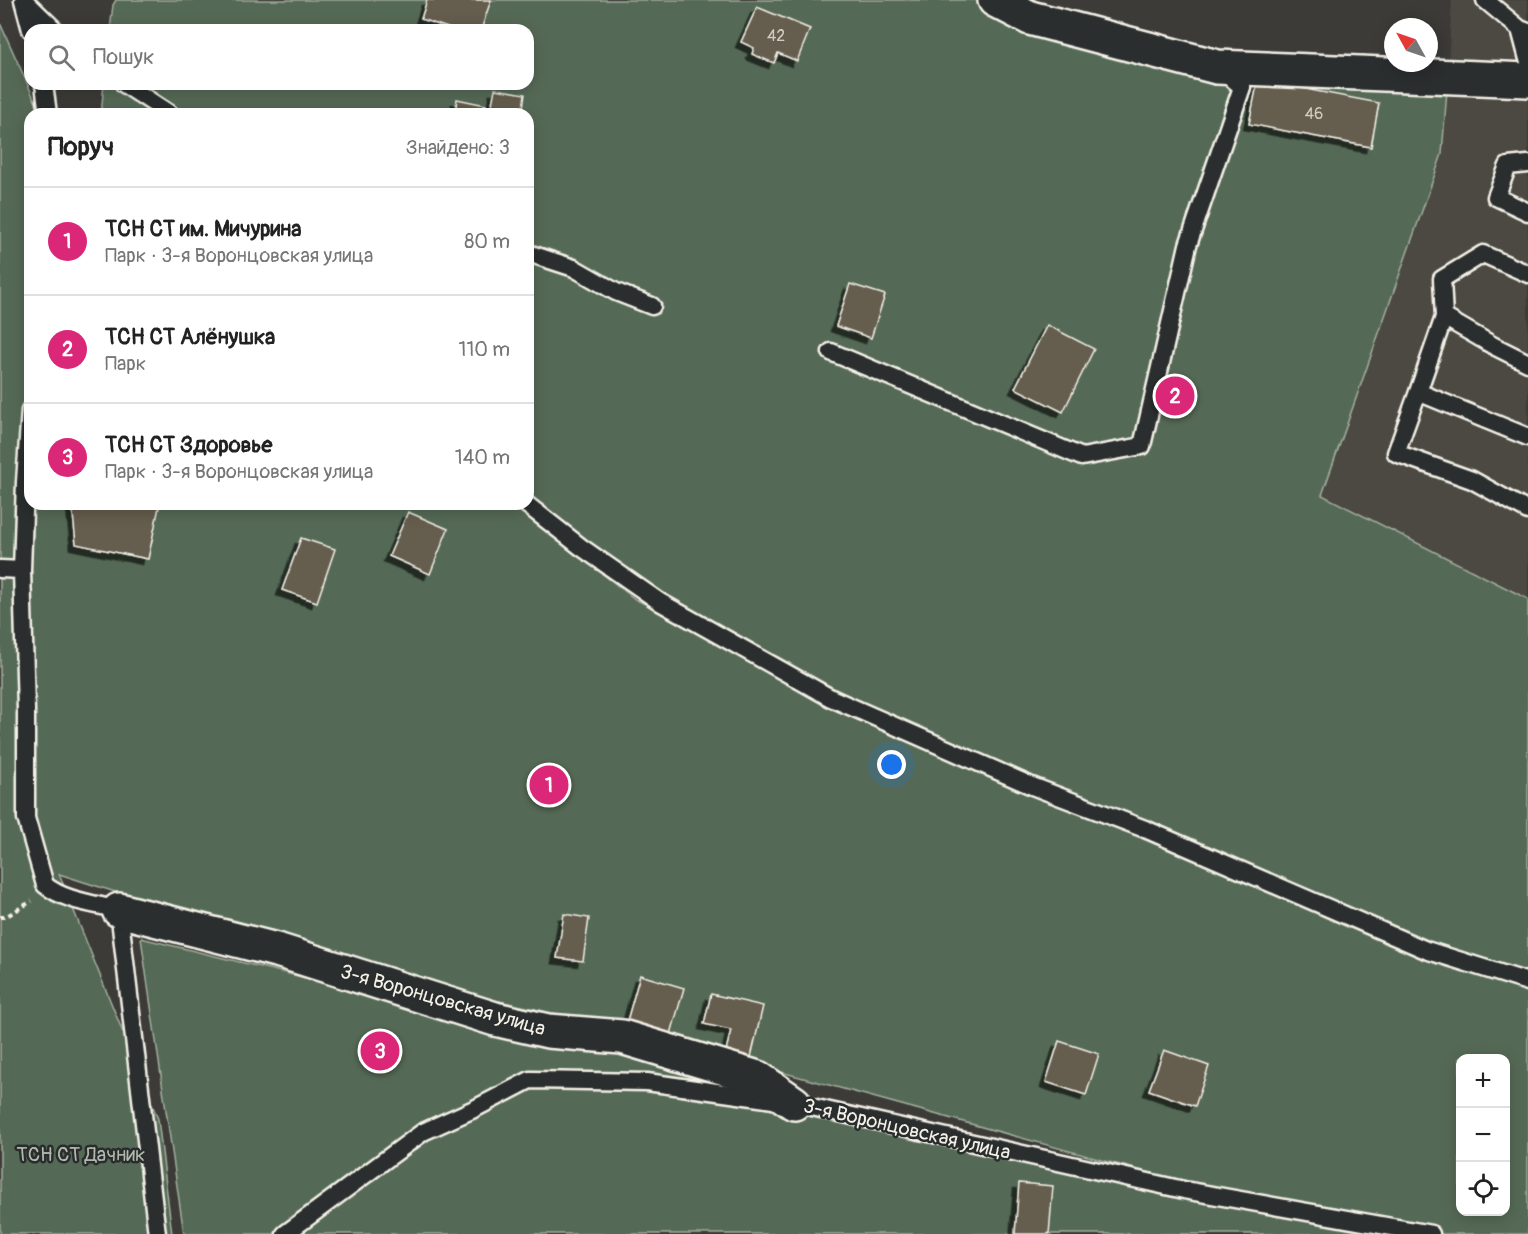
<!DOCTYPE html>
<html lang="uk">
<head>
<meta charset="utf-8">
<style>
  body { margin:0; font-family:Pangolin,sans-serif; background:#f2f2f2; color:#222 }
  .controls { position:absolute; right:18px; bottom:18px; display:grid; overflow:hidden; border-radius:12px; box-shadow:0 3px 15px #0003 }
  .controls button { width:54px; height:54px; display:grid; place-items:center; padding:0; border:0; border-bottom:2px solid #e0e0e0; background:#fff; color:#222; font:30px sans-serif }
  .compass { position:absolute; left:1384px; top:18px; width:54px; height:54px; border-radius:50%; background:#fff; box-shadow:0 3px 15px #0003; rotate:310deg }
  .you { position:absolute; left:892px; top:765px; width:21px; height:21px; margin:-15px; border:4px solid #fff; border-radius:50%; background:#1a73e8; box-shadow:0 0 0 9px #1a73e833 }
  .badge { display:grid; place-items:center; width:39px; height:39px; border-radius:50%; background:#db2777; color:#fff; font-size:20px; font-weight:700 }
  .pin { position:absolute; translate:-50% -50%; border:3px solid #fff; box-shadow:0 2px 6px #0006 }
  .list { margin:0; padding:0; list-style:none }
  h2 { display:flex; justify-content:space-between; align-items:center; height:78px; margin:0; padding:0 24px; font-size:26px }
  h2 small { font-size:20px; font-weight:400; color:#767676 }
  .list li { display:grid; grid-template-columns:39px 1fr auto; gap:18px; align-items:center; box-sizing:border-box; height:108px; padding:0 24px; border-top:2px solid #e0e0e0 }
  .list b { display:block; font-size:22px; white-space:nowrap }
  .list p { margin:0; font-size:20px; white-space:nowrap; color:#767676 }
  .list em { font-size:20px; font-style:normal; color:#767676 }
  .icon { flex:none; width:33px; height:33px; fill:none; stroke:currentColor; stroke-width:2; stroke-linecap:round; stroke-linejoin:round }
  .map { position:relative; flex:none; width:1528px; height:1234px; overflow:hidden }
  .search { position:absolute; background:#fff; box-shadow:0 3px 15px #0003; left:24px; top:24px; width:510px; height:66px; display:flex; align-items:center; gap:15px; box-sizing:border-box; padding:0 21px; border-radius:18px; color:#767676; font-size:22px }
  .panel { position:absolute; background:#fff; box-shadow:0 3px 15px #0003; left:24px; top:108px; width:510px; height:402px; border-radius:18px }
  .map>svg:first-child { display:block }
  .built { fill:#4b4842 }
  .green { fill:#546a56; stroke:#a4ae9f; stroke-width:1.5; fill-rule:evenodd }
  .building { fill:#655d4e; stroke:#f4f1e8; stroke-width:1.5; filter:url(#shadow) }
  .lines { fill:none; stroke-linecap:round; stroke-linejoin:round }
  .lane-casing { stroke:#f4f1e8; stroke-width:21 }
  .street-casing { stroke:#f4f1e8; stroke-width:38 }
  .path { stroke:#f4f1e8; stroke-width:4; stroke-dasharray:4.5 4.5; stroke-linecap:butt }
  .lane { stroke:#2a2d2e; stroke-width:16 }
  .street { stroke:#2a2d2e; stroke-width:33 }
  .labels { text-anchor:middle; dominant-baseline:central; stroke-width:5; stroke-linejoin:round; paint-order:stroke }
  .number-label { font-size:16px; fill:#d0ccc2 }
  .street-label { font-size:20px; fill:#f4f1e8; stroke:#2a2d2e }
  .park-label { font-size:20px; fill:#b4bbae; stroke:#2a2d2e }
</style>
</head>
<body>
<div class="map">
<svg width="1528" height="1234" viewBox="0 0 1528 1234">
  <defs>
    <filter id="shadow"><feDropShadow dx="-5.5" dy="5.5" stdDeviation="0" flood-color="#0009"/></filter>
  </defs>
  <rect width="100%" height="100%" fill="#3c3b38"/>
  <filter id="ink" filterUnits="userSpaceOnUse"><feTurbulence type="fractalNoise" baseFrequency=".0167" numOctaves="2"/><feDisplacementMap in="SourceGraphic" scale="12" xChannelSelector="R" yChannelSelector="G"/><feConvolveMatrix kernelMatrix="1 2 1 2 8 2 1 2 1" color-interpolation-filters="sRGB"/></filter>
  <g filter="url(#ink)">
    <!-- built -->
    <path class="built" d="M1452,0H1528V599L1321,495L1442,154Z"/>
    <!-- green -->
    <path class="green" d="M116,0H1006L1217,67L1447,90L1442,154L1322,495L1528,599V1234H184L141,938L1066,1163L1186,1183L628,1030L353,968L59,874L158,1119L172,1234H0V23L41,114H30V504H513L635,599L830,698L969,755L660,602L528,504V114H101L104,84H528V30H110L113,5ZM1460,1058H1506V1212H1460Z"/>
    <!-- building -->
    <path class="building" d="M427,0H491L481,30H454L421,19Z
      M757,7L810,29L797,61L778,53L774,63L752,54L754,48L741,42Z
      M1258,80L1379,103L1371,147L1249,124Z
      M495,89L525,94L522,114H490Z
      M457,99L486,105L485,114H455Z
      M850,284L885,295L871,338L836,326Z
      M1047,325L1094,349L1063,412L1015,388Z
      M72,504H144L159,507L148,559L76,544Z
      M408,512L448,529L430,574L389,556Z
      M301,538L335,549L317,602L282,590Z
      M564,914L589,918L583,961L557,958Z
      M640,975L684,988L671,1034L627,1021Z
      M711,994L763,1006L751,1057L726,1051L731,1030L704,1024Z
      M1059,1041L1099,1054L1086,1095L1046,1082Z
      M1164,1050L1209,1066L1195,1106L1149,1090Z
      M1019,1183L1053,1186L1049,1234H1015Z"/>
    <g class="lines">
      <defs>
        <path id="lane" d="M23,0L31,30
          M24,0L55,30
          M1485,0L1520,29L1528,32
          M1520,29L1528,59
          M44,84L48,114
          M124,84L170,114
          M1528,164L1508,166L1496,197L1528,212
          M528,253L574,268L616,292L652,306
          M1528,274L1483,254L1442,279L1444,317L1494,346L1528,363
          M1444,317L1418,392L1528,437
          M831,352L1082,457L1142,446L1188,245L1242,87L1223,71
          M1418,392L1396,453L1472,480L1528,511
          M30,410L25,482L22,570L26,710V818L45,885C64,901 96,904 119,910L157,1234
          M526,504L581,547L660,602L831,698L1032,786L1145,829L1426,950L1528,982
          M0,569L22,570
          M285,1234L423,1132L474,1109L530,1080L647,1082L794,1103L1184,1190L1431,1234"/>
        <path id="street" d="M995,0L1030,18L1217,67L1528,80
          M119,910L280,951L495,1019L548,1031L622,1037L758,1078L794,1103"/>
      </defs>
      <!-- lane casing -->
      <use href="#lane" class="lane-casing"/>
      <!-- street casing -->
      <use href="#street" class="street-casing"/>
      <!-- path -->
      <path class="path" d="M0,917H5L32,901"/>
      <!-- lane -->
      <use href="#lane" class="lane"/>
      <!-- street -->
      <use href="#street" class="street"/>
    </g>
  </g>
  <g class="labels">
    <!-- number labels -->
    <g class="number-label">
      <text x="776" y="36">42</text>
      <text x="1314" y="114">46</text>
    </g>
    <!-- street labels -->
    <g class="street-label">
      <text transform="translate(443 1000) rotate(16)">3-я Воронцовская улица</text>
      <text transform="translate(907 1129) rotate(13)">3-я Воронцовская улица</text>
    </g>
    <!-- park labels -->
    <g class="park-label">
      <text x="81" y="1154">ТСН СТ Дачник</text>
    </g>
  </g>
</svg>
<div class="controls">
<button>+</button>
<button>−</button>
<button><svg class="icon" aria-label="locate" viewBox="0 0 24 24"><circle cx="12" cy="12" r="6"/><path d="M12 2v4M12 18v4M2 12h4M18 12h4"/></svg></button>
</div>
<svg class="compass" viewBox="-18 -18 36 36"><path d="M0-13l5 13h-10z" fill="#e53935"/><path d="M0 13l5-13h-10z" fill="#767676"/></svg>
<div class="you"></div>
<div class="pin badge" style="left:549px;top:785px">1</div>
<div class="pin badge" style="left:1175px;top:396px">2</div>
<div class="pin badge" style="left:380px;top:1051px">3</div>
<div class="search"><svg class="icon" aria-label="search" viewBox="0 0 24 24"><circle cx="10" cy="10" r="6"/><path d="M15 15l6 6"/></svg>Пошук</div>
<section class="panel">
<h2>Поруч<small>Знайдено: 3</small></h2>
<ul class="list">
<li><span class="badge">1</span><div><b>ТСН СТ им. Мичурина</b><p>Парк · 3-я Воронцовская улица</p></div><em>80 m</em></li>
<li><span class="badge">2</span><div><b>ТСН СТ Алёнушка</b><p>Парк</p></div><em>110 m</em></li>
<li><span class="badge">3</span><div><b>ТСН СТ Здоровье</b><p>Парк · 3-я Воронцовская улица</p></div><em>140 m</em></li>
</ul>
</section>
</div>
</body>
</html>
